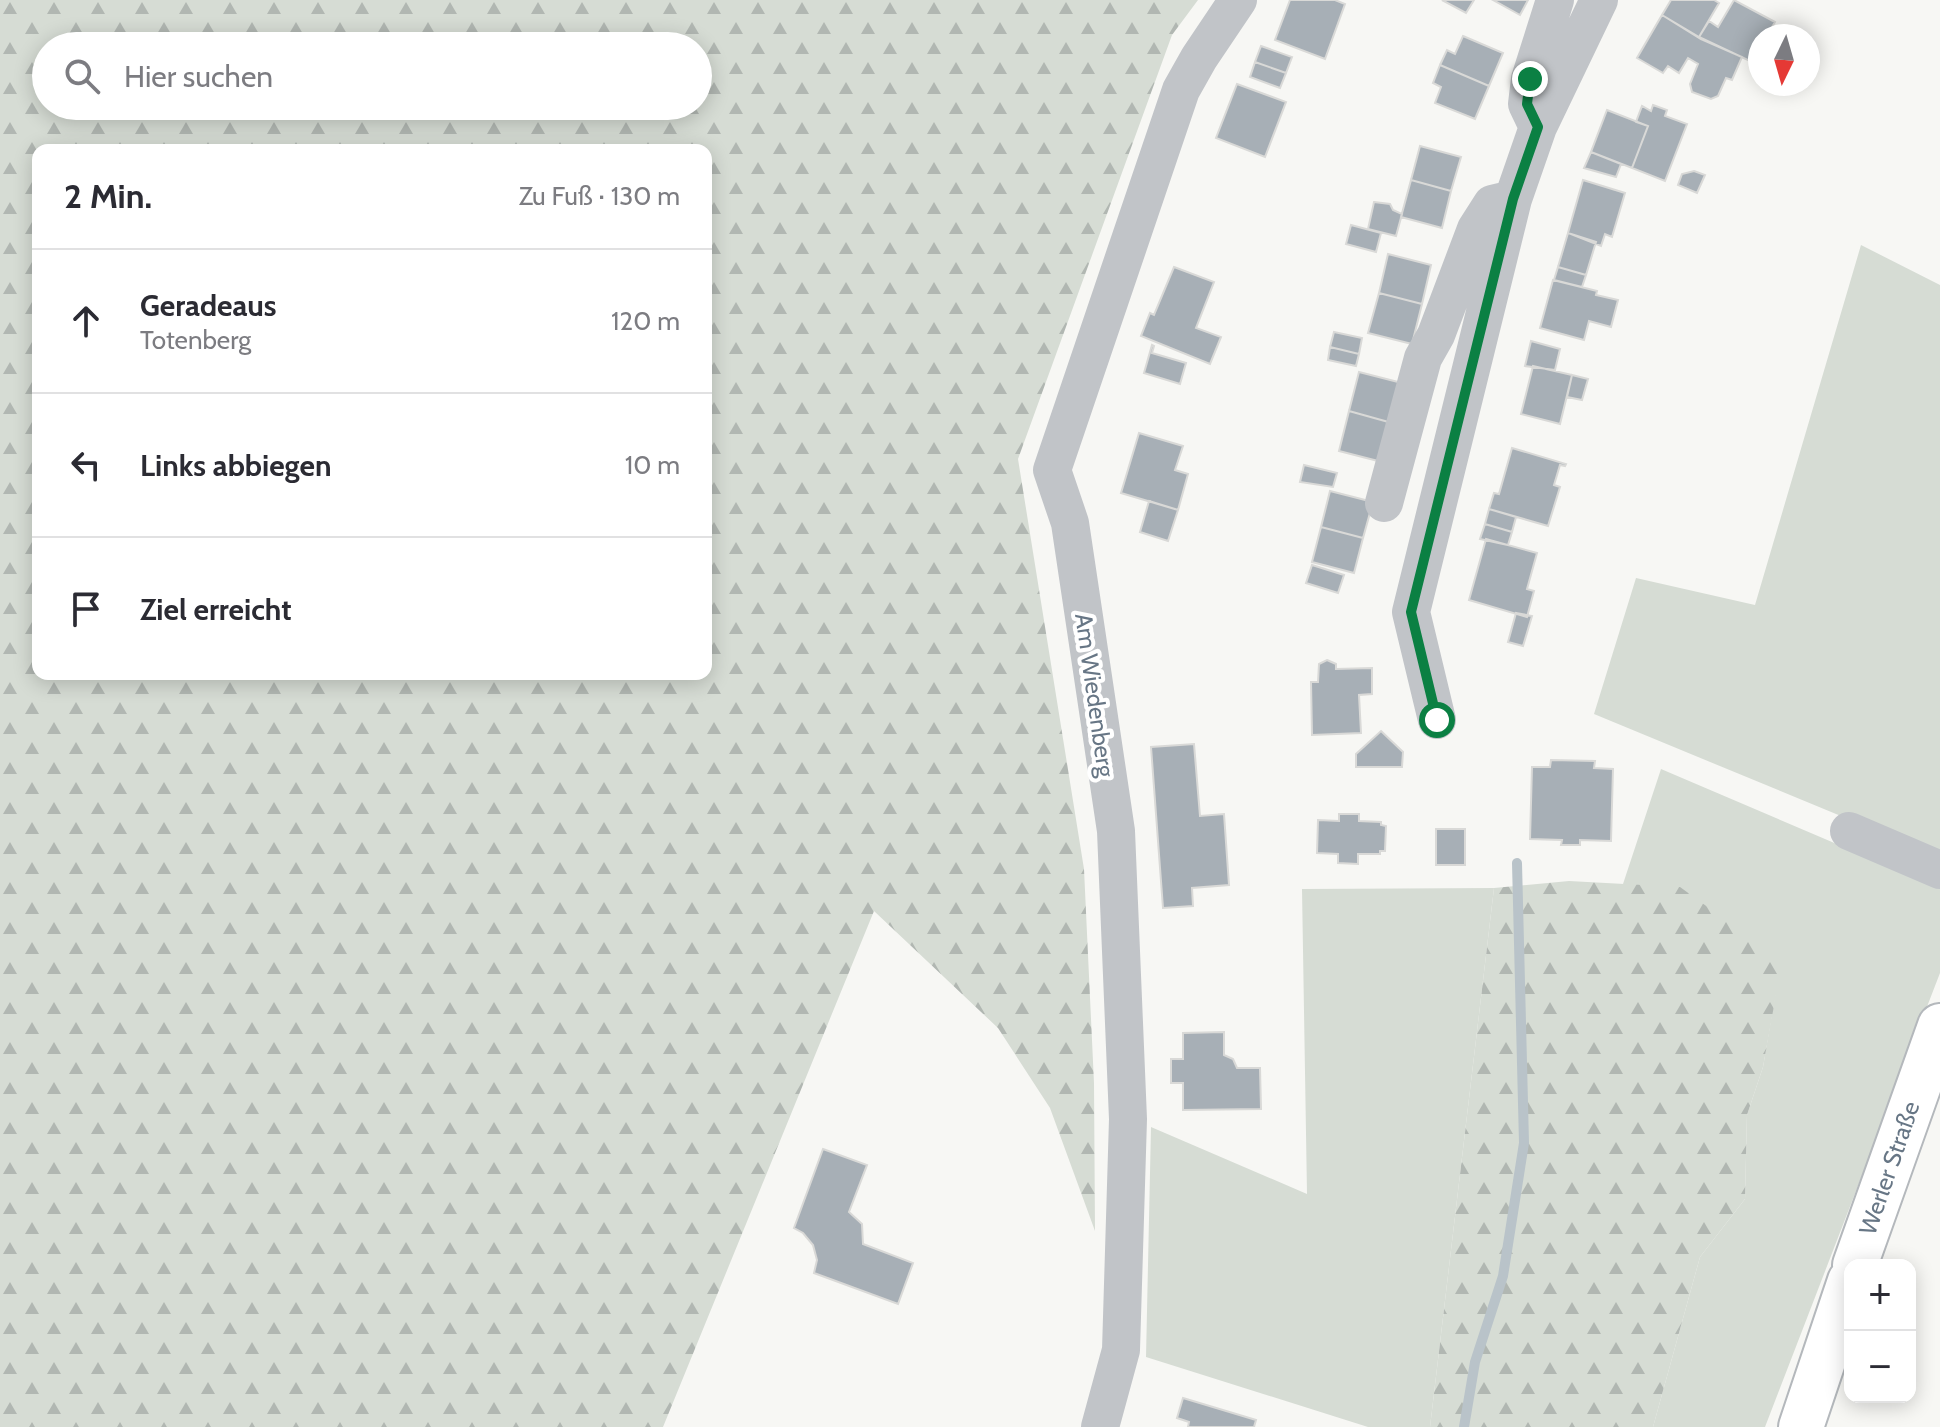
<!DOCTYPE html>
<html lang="de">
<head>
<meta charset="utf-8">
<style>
  body { margin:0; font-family:Cabin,sans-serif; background:#f7f7f7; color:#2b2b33 }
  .controls { position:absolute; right:24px; bottom:24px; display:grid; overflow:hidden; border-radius:16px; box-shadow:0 4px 20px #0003 }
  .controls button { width:72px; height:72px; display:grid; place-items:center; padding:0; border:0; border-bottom:2px solid #e1e1e2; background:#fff; color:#2b2b33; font:40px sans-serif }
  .compass { position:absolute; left:1748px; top:24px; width:72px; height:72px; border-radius:50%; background:#fff; box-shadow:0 4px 20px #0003; rotate:185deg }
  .stop { position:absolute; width:24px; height:24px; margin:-18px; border:6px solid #0b8043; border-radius:50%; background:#fff }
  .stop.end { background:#0b8043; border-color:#fff; box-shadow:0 2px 8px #0008 }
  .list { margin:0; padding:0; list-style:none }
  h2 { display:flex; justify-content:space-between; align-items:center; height:104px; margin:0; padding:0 32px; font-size:34px }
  h2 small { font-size:26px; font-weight:400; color:#7c7c81 }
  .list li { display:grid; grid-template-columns:52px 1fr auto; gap:24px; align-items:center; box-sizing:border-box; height:144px; padding:0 32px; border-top:2px solid #e1e1e2 }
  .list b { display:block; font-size:30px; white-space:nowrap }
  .list p { margin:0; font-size:26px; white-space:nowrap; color:#7c7c81 }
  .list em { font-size:26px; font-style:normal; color:#7c7c81 }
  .icon { flex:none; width:44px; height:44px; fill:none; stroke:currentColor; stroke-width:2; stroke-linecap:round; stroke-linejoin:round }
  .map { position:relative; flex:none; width:1940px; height:1427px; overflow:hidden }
  .search { position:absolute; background:#fff; box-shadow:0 4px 20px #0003; left:32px; top:32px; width:680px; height:88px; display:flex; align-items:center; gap:20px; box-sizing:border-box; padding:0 28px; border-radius:44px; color:#7c7c81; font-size:30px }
  .panel { position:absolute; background:#fff; box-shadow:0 4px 20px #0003; left:32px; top:144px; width:680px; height:536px; border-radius:16px }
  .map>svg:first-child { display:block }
  .grass { fill:#d6dcd4 }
  .forest { fill:url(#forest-firs); fill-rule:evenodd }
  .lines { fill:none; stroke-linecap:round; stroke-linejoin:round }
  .stream { stroke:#b9c3c9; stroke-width:10 }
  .building { fill:#a7afb6; stroke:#d9d9d7; stroke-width:2 }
  .major-casing { stroke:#b4b8bc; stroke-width:48 }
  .minor { stroke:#c1c4c8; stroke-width:38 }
  .major { stroke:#fff; stroke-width:44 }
  .route { stroke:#0b8043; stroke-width:10 }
  .labels { text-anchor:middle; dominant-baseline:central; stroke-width:8; stroke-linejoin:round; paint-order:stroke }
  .street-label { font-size:24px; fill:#677685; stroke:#fff }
</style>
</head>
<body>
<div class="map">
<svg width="1940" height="1427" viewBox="0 0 1940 1427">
  <defs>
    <pattern id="forest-firs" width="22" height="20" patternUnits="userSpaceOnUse" patternTransform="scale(2)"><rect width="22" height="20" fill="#d6dcd4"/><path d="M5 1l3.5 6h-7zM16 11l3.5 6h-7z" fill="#b1b7b2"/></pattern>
  </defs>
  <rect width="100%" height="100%" fill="#f7f7f4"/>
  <!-- grass -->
  <path class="grass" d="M1861,245L1940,285V857L1594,714L1636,578L1755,605Z
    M1661,769L1940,888V973L1765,1427H1653L1700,1257L1745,1199L1747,1115L1763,1067L1781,961L1623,884Z
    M1494,888L1430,1427H1368L1146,1357L1151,1127L1307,1194L1302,889Z"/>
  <!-- forest -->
  <path class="forest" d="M0,0H1198L1172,35L1018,459L1084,869L1094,1083L1095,1231L1050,1108L998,1028L874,911L663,1427H0ZM46,46H698V106H46ZM38,150H706V674H38Z
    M1569,881L1680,887L1782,961L1763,1067L1747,1115L1745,1199L1700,1257L1653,1427H1430L1494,888Z"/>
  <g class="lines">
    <!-- stream -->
    <path class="stream" d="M1464,1427L1475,1362L1503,1276L1524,1143L1517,863"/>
  </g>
  <!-- building -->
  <path class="building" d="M1290,0H1335L1345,4L1325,59L1275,40Z
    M1442,0H1474L1466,13Z
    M1493,0H1528L1520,15Z
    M1671,0H1714L1719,3L1699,37L1662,15Z
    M1734,0L1775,22L1767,36H1760V47L1752,62L1699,37L1709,21L1718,27Z
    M1662,15L1701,39L1742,57L1732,80L1726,78L1718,96L1711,99L1692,92L1690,84L1698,64L1688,58L1679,73L1668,66L1663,73L1637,58Z
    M1463,36L1503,53L1489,86L1440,65L1447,50L1455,54Z
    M1261,46L1292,57L1286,73L1255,62Z
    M1255,62L1286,73L1280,88L1250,77Z
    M1440,65L1489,86L1475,119L1435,103L1441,87L1433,83Z
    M1237,84L1286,102L1265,157L1216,138Z
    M1653,105L1667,110L1665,116L1687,124L1665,181L1632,168L1648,126L1636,122L1642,106L1651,111Z
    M1607,110L1648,126L1632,168L1591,152Z
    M1420,146L1461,157L1451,191L1411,180Z
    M1591,152L1621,164L1616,177L1584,168Z
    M1694,171L1705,175L1697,193L1678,185L1682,174Z
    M1411,180L1451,191L1442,228L1401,217Z
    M1583,180L1625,193L1612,237L1605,234L1601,246L1568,233Z
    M1374,202L1390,204L1393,210L1402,214L1396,236L1368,229Z
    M1351,225L1381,233L1376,252L1346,244Z
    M1568,233L1596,242L1586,275L1558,267Z
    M1388,254L1431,265L1422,304L1379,293Z
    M1174,267L1214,282L1196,328L1221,337L1210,364L1141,336L1150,313L1154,315Z
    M1558,267L1586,275L1582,287L1554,280Z
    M1553,280L1597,291L1596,295L1618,300L1611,327L1589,321L1584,340L1540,328Z
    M1379,293L1422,304L1412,344L1368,333Z
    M1334,332L1362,338L1359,354L1330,347Z
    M1531,341L1560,349L1555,370L1525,366Z
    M1152,345L1154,346L1152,353L1186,363L1180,384L1144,373Z
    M1330,347L1359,354L1356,366L1328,360Z
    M1533,366L1572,375L1560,424L1521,414Z
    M1359,372L1402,383L1392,423L1349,411Z
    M1572,375L1588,379L1582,400L1567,397Z
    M1349,411L1392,423L1382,462L1339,451Z
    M1139,433L1183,446L1175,470L1188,474L1178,510L1121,493Z
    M1512,448L1566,464L1565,466L1560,465L1554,485L1560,487L1548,526L1489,509L1494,493L1499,494Z
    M1304,465L1337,473L1333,487L1300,482Z
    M1330,491L1373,502L1363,538L1321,527Z
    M1149,501L1178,510L1168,541L1140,532Z
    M1489,509L1516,517L1512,532L1485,524Z
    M1485,524L1512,532L1508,545L1480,539Z
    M1321,527L1363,538L1354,573L1312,562Z
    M1486,539L1537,553L1527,589L1534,591L1527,617L1469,600Z
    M1312,565L1344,575L1338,593L1306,583Z
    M1516,613L1532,616L1523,646L1508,642Z
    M1327,660L1336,664V669L1372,668V694L1359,695L1361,733L1312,735L1311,682H1318L1319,664Z
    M1381,731L1403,752L1402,767H1356V754Z
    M1194,744L1200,816L1224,814L1229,885L1192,888L1193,906L1163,908L1151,747Z
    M1551,760L1595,761L1594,768L1613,769L1611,841L1580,840V845H1561L1562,840L1530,839L1532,767H1550Z
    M1339,814H1359V821L1381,822V825L1386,826L1385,851H1380V854H1358V864L1338,863V854L1317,853L1318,820L1339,821Z
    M1436,829H1465V865H1436Z
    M1224,1032V1055L1233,1059L1237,1068H1260L1261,1109L1183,1110V1083H1171V1059H1183V1033Z
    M823,1149L867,1165L849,1212L862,1224L863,1244L913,1263L898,1304L814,1273L817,1260L813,1245L803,1233L794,1228Z
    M1183,1398L1256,1420L1254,1427H1188L1189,1422L1177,1418Z"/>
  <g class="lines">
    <defs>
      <path id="major" d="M1855,1265L1940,1026
        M1801,1427L1850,1281"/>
    </defs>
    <!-- major casing -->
    <use href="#major" class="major-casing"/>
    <!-- minor -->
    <path class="minor" d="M1538,127L1527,104L1530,79L1555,0
      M1384,503L1423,358L1436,335L1476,229L1492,204L1513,199
      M1437,720L1411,612L1513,199L1538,127L1599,0
      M1849,831L1940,870
      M1100,1427L1121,1350L1128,1119L1116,831L1070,523L1052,470L1181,90L1199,58L1238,0"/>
    <!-- major -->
    <use href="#major" class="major"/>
  </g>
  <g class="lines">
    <!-- route -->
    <path class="route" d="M1437,720L1411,612L1513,199L1538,127L1527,104L1530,79"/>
  </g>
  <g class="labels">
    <!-- street labels -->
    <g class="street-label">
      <text transform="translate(1095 695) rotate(82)">Am Wiedenberg</text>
      <text transform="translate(1889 1168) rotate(-71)">Werler Straße</text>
    </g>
  </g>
</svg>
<div class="controls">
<button>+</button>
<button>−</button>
</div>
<svg class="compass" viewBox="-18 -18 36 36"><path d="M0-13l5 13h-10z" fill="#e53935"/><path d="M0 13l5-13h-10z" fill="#7c7c81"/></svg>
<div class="stop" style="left:1437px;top:720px"></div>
<div class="stop end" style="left:1530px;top:79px"></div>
<div class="search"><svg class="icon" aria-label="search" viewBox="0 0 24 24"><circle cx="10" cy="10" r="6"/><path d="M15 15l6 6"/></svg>Hier suchen</div>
<section class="panel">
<h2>2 Min.<small>Zu Fuß · 130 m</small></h2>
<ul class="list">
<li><svg class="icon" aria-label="ahead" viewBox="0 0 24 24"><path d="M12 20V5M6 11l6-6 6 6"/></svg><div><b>Geradeaus</b><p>Totenberg</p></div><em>120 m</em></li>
<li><svg class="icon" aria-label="left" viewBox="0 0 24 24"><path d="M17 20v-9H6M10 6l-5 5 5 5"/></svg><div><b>Links abbiegen</b></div><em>10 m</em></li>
<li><svg class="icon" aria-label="arrive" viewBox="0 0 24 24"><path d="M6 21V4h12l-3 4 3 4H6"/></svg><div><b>Ziel erreicht</b></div></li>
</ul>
</section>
</div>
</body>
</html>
